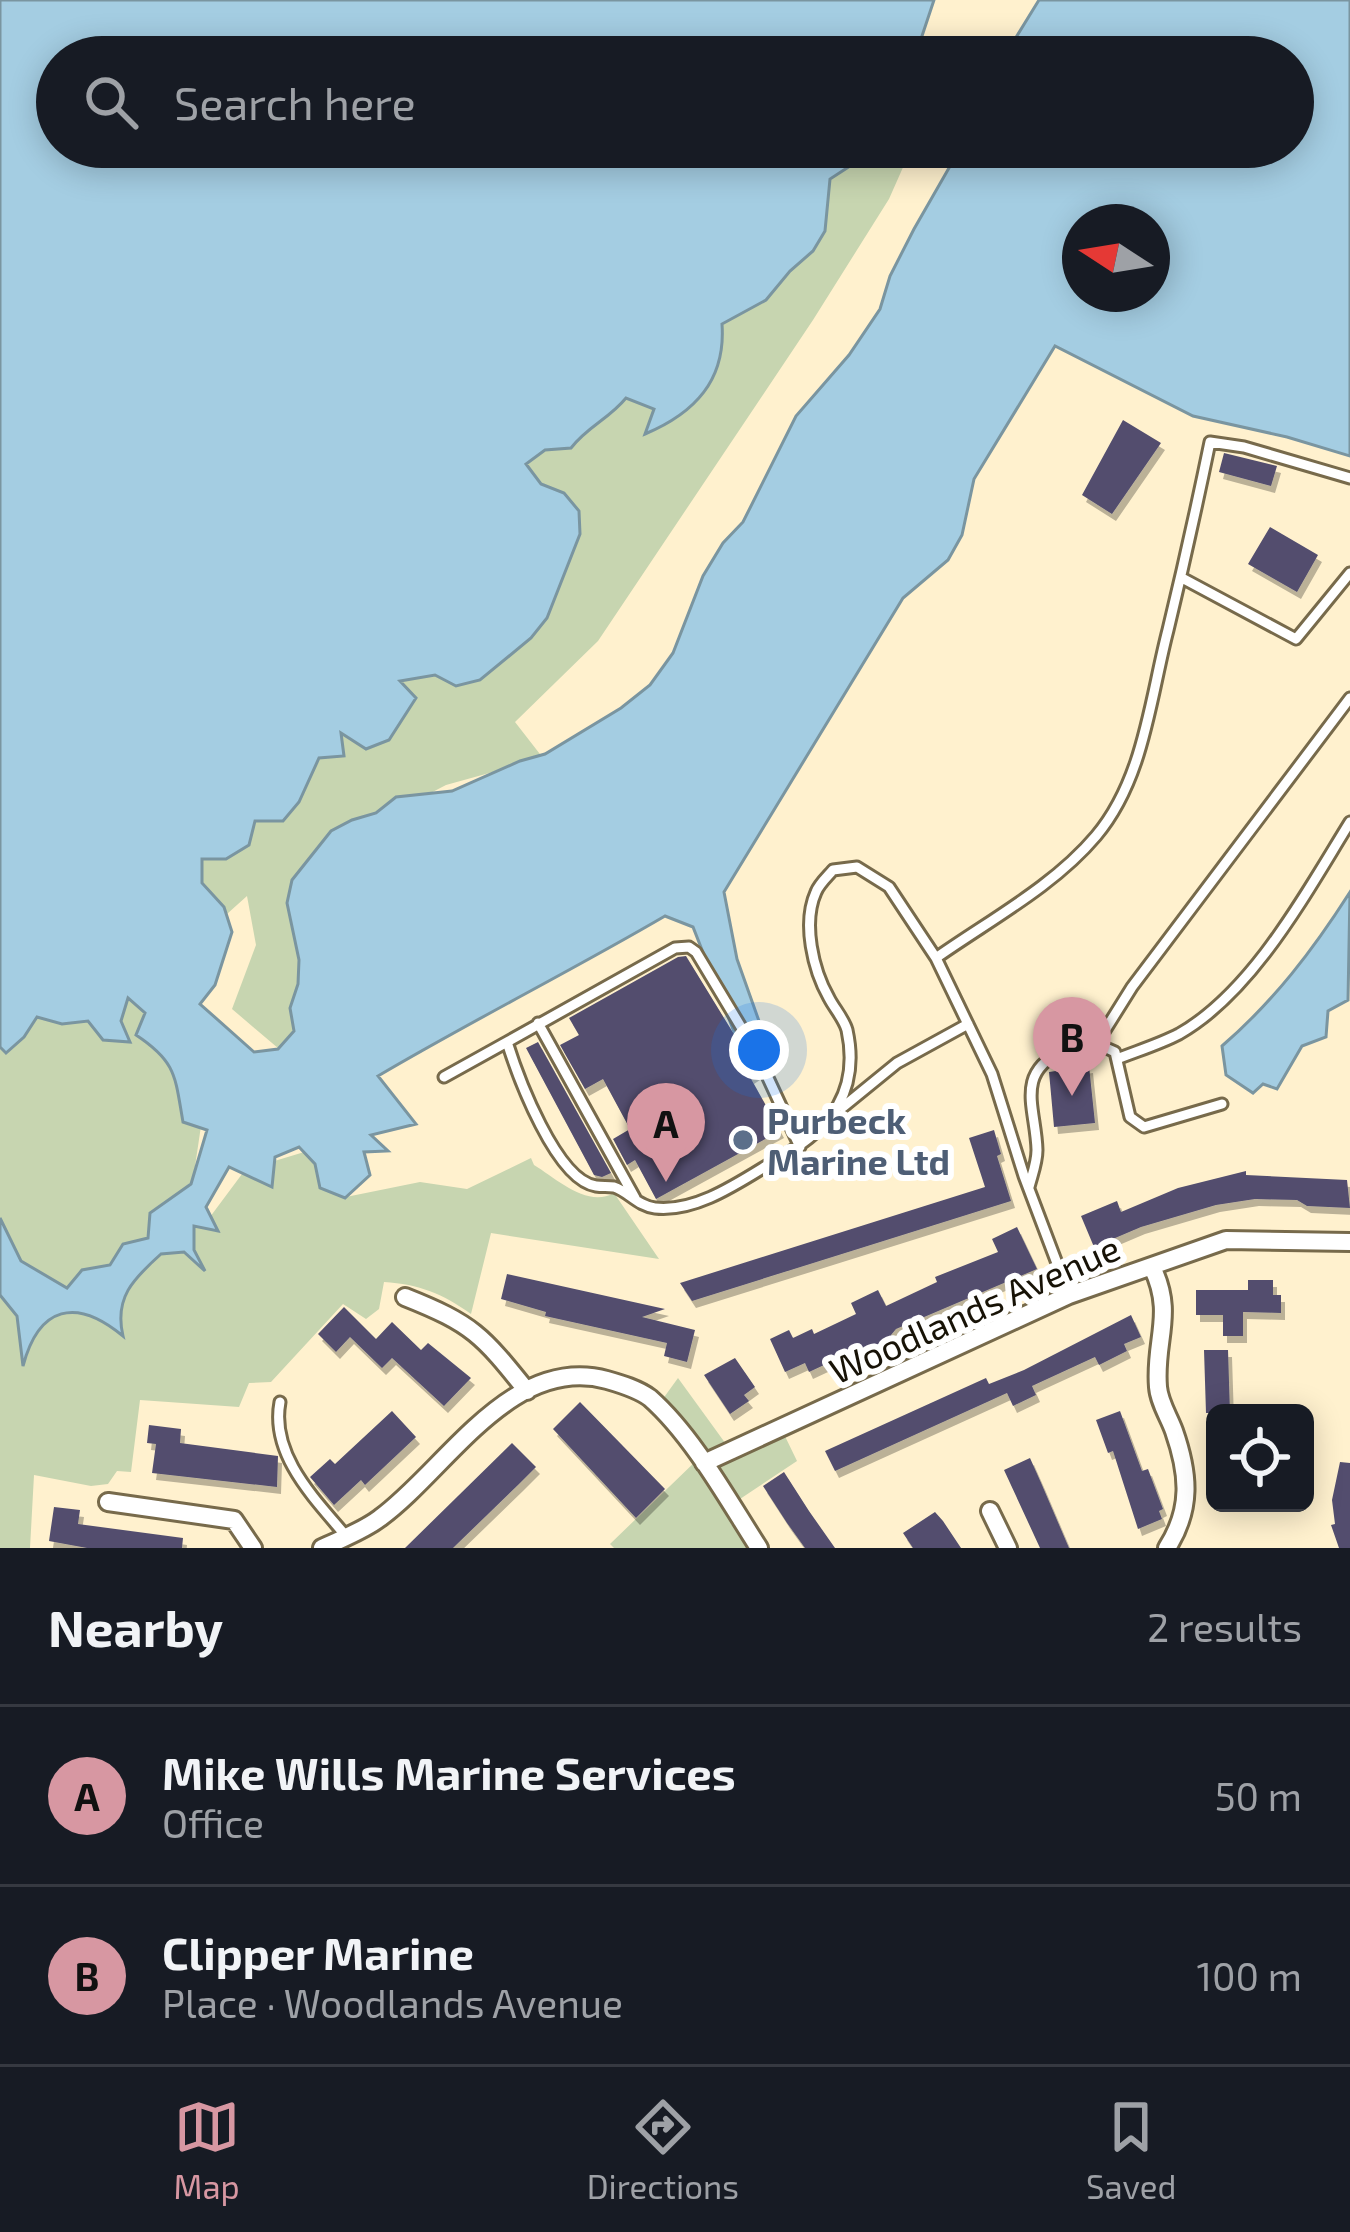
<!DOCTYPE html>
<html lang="en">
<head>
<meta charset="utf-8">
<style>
  body { margin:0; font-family:"Exo 2",sans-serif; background:#242831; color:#f1f3f6 }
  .controls { position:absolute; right:36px; bottom:36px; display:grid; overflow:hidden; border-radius:18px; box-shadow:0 6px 30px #0003 }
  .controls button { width:108px; height:108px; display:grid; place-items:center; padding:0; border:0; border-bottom:3px solid #363941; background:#171b24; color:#f1f3f6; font:60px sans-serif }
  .compass { position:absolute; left:1062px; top:204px; width:108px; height:108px; border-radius:50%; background:#171b24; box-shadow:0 6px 30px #0003; rotate:282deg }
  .you { position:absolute; left:759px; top:1050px; width:42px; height:42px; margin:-30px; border:9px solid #fff; border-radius:50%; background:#1a73e8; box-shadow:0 0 0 18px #1a73e833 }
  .badge { display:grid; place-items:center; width:78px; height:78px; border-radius:50%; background:#d797a2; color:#111; font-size:39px; font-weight:700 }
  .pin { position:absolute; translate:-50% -99px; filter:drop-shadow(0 3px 6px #0008) }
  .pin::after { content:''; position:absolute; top:63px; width:42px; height:36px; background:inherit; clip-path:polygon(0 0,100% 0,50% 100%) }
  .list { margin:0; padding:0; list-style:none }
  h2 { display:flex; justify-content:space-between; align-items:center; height:156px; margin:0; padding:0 48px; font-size:51px }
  h2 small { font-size:39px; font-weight:400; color:#9ea1a6 }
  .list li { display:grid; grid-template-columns:78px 1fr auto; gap:36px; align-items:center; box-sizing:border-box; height:180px; padding:0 48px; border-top:3px solid #363941 }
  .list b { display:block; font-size:45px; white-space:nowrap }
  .list p { margin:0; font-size:39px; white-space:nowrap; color:#9ea1a6 }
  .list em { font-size:39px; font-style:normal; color:#9ea1a6 }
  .icon { flex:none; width:66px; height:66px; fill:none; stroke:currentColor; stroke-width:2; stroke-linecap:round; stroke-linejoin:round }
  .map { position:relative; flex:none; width:1350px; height:1548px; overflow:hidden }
  .search { position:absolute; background:#171b24; box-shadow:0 6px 30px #0003; left:36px; right:36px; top:36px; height:132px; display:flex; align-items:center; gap:30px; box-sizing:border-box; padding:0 42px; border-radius:66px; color:#9ea1a6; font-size:45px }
  .sheet { height:516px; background:#171b24 }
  nav { display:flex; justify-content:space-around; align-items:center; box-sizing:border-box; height:168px; border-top:3px solid #363941; background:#171b24; font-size:33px; color:#9ea1a6 }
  nav a { display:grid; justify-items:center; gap:6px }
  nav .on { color:#d797a2 }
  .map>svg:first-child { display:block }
  .green { fill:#c7d5b0 }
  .water { fill:#a4cde2; stroke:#7a95a0; stroke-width:3; fill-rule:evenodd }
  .building { fill:#524e6e; filter:url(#shadow) }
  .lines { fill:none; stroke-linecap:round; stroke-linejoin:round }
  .service-casing { stroke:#776a4b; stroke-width:15 }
  .minor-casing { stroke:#776a4b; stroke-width:22 }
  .service { stroke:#fff; stroke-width:9 }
  .minor { stroke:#fff; stroke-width:16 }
  .service-dot { fill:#5c6f8a; stroke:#fff; stroke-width:4.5 }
  .labels { text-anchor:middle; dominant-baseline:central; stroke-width:12; stroke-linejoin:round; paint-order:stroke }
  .service-label { font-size:36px; font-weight:bold; fill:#4e5e75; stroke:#fff; text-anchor:start }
  .street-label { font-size:36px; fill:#171206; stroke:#fff }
</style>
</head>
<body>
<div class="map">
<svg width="1350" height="1548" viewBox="0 0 1350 1548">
  <defs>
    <filter id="shadow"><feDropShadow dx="4" dy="7" stdDeviation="0" flood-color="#0004"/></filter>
  </defs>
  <rect width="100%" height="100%" fill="#fff1ce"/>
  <!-- green -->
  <path class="green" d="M512,147H912L889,199L813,320L598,641L515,722L543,758L446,785L329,846L317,1023L285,1054L232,1009L256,945L247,896L208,931L148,998L201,1126L190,1200L207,1221L245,1170L324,1146L341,1198L420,1182L467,1189L531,1158L534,1165C557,1179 587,1208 614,1193L659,1259L491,1233L471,1314C443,1294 419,1284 384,1282L379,1309L366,1319L343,1304L271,1382L249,1383L239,1407L140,1400L131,1472L117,1471L108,1484L91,1486L34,1475L30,1548H0V499Z
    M678,1378L731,1451L781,1428L797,1461L731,1505L759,1548H614L610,1544L699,1458L657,1407Z"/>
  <!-- water -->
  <path class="water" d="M0,0H934L915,57H57V147H868L853,164L830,179L825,231L813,251L790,271L766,300L722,324C726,380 695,413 645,434L654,409L626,398C609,419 588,426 571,448L545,450L526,464L541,484L564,493L579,511L580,534L547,618L531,638L480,680L456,686L435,675L400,681L416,698L389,740L366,749L341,733L344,756L319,758L299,802L283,821H255L249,845L226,859H202V883L224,907L232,932L215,985L200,1004L254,1052L278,1049L294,1031L290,1008L298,984L299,960L287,903L292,880L331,831L352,820L376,813L396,797L452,791L520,761L545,754L621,708L650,685L673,653L703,576L723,543L743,522L796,416L849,355L880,309L890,276L914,229L961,147H1293V57H1004L1039,0H1350V456L1287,437L1193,416L1055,346L974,479L962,535L948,560L903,598L724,892L737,959L765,1038L740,1047L693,927L665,916C571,971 473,1020 378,1076L416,1124L371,1135L388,1151L364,1152L370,1175L345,1198L320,1188L315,1164L299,1147L275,1157L272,1187L229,1167L206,1207L218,1231L194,1226V1250L205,1271L184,1252L161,1254C133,1279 114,1298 123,1336C76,1297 39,1306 23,1366L17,1316L0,1295V1218L21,1261L67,1288L82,1270L110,1265L123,1244L148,1238L150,1213L191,1184L207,1130L183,1122C175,1077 177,1062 136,1035L145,1013L128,998L121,1021L130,1042L103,1040L88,1021L62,1024L37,1017L24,1037L6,1053L0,1047ZM1080,222H1152V294H1080Z
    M1350,892L1348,1000L1328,1011L1326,1037L1302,1046L1277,1089L1263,1084L1253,1093L1226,1075L1222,1046C1274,1001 1313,950 1350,892Z"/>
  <!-- building -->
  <path class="building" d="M1123,420L1161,443L1112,514L1082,495Z
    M1224,453L1277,466L1271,486L1219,472Z
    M1270,527L1318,555L1297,592L1248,564Z
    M686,956L751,1062L756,1073L750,1077L780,1131L656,1199L635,1160L627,1165L613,1139L630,1129L603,1079L585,1089L560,1045L579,1035L569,1018L678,957Z
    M538,1042L611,1173L602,1177L594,1175L526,1048Z
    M1089,1066L1095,1123L1054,1127L1049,1072Z
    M994,1130L1001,1154L997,1156L1011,1201L692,1301L680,1283L985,1187L969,1138Z
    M1246,1171V1175L1347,1180L1350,1208L1307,1206L1297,1200L1255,1199L1216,1205L1141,1227L1094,1247L1081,1216L1117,1201L1121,1212L1178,1188Z
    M1017,1227L1037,1269L896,1329L891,1335L893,1340L845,1361L843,1357L837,1359L809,1372L805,1363L785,1372L770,1339L789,1330L793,1338L812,1329L814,1334L856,1314L851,1303L878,1290L886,1306L937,1282L935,1277L998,1252L992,1239Z
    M507,1274L665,1309L642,1317L695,1330L687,1362L664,1356L667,1343L545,1316L546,1312L501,1299Z
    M1248,1280H1273V1295H1281V1313L1243,1312V1336H1223V1315H1196V1290H1248Z
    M344,1307L376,1339L392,1322L421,1350L428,1343L471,1378L444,1406L392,1358L382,1368L350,1337L336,1352L318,1334Z
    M1131,1315L1141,1337L1124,1344L1127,1351L1099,1365L1095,1357L1032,1386L1036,1395L1013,1406L1007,1393L835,1471L825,1451L986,1378L989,1384L1024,1370Z
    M1204,1350H1228L1230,1413H1206Z
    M735,1358L755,1387L744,1395L749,1401L730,1414L704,1375Z
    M580,1402L665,1489L636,1518L553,1429Z
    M392,1411L416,1437L365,1485L361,1480L334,1505L310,1477L330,1459L335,1464Z
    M1120,1411L1142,1471L1148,1469L1163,1509L1159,1511L1162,1519L1138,1529L1113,1451L1108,1453L1096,1420Z
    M149,1425L181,1429L180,1443L278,1456L277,1487L152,1473L156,1444L147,1443Z
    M512,1443L536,1467L519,1484L453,1548H405Z
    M1030,1458L1042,1485L1069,1548H1040L1004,1470Z
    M1340,1462L1350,1463V1548H1339L1331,1525L1335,1524L1332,1500Z
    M784,1472L809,1511L835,1548H805L787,1523L763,1486Z
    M54,1507L80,1510L78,1524L183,1538L182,1548H87L49,1541Z
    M935,1512L943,1521L961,1548H913L903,1533Z"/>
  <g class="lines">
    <defs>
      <path id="service" d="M1182,578L1296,639L1350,573
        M538,1023L635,1198
        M507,1042L675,948L689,947L696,952L756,1052L800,1147
        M1097,1043L1132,987L1350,698
        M1117,1059C1137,1051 1160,1044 1179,1034C1253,992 1306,893 1350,822
        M444,1077L507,1042C518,1077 556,1180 596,1186C602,1187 608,1186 614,1187C629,1192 638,1206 655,1208C699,1213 745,1178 781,1157C832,1128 860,1090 847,1030C844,1019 834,1008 829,998C813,970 802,923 816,892C819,884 828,876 833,870L857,867L889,887L936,958
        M843,1107L897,1063L968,1024
        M1029,1187C1032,1175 1037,1163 1037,1150C1036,1109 1014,1074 1062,1051C1081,1041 1097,1043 1115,1052L1130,1117L1144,1127L1222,1104
        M1069,1295L1024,1176L992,1074L936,958C990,920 1054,886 1096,836C1144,779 1150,699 1168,630C1183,568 1197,505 1210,442L1244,447L1350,478
        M280,1402C270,1455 315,1499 346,1536"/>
      <path id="minor" d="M1152,1267C1175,1314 1154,1340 1158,1387C1159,1402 1169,1417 1174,1431C1189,1474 1192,1509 1167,1548
        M405,1297C473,1324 482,1335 527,1391
        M704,1463L1069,1295L1226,1240L1350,1242
        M108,1502L234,1520L253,1548
        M990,1511L1008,1548
        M322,1548C341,1539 363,1531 380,1518C446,1470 511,1354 607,1380C621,1384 638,1389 650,1398C693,1436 728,1500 759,1548"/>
    </defs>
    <!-- service casing -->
    <use href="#service" class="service-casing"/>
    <!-- minor casing -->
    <use href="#minor" class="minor-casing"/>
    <!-- service -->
    <use href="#service" class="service"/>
    <!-- minor -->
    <use href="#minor" class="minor"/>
  </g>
  <!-- markers -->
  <circle class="service-dot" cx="743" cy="1140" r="12"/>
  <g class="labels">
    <!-- service labels -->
    <g class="service-label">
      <text x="767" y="1119">Purbeck<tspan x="767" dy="41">Marine Ltd</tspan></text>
    </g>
    <!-- street labels -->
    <g class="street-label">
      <text transform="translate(974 1308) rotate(-24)">Woodlands Avenue</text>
    </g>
  </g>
</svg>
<div class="controls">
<button><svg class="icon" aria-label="locate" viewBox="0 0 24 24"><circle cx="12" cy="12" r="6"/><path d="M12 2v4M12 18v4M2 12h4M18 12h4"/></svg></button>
</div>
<svg class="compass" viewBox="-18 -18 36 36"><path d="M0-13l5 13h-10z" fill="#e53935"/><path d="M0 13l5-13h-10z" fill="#9ea1a6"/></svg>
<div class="you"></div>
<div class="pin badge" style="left:666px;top:1182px">A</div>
<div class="pin badge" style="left:1072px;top:1096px">B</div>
<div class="search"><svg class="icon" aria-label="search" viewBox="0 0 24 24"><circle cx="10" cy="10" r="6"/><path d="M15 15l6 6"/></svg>Search here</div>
</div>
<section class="sheet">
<h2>Nearby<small>2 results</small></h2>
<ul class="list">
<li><span class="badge">A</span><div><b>Mike Wills Marine Services</b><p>Office</p></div><em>50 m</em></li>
<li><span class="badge">B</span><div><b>Clipper Marine</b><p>Place · Woodlands Avenue</p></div><em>100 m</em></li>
</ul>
</section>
<nav>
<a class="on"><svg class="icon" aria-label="map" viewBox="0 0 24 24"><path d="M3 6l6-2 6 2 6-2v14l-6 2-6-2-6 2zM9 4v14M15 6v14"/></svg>Map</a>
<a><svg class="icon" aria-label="directions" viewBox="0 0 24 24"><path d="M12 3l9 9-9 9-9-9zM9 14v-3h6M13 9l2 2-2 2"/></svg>Directions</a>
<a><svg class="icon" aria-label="saved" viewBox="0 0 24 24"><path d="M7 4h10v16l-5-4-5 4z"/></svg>Saved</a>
</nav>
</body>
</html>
